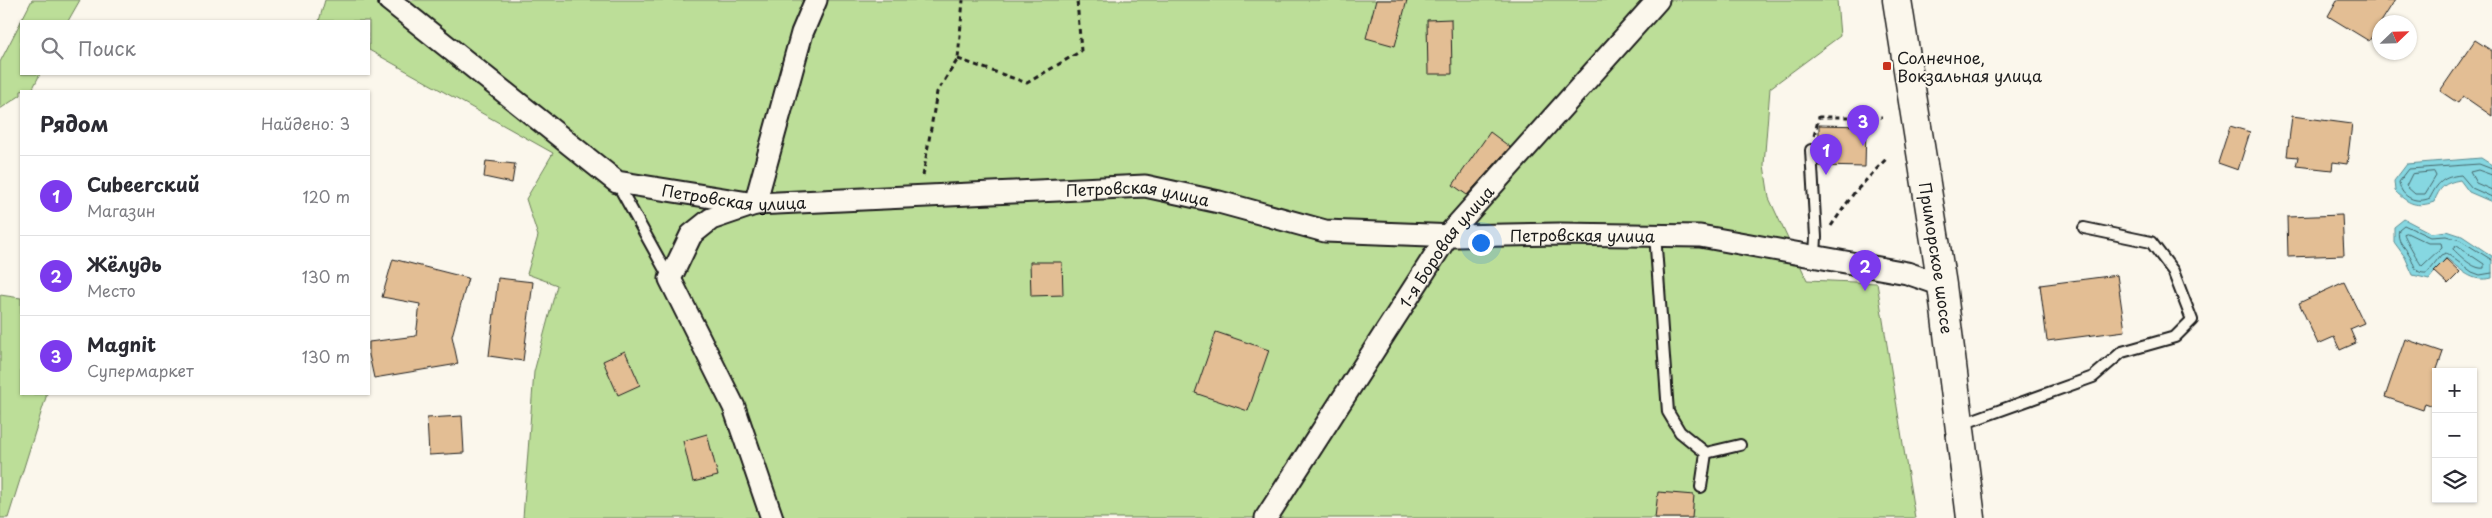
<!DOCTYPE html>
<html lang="ru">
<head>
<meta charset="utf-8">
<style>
  body { margin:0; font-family:"Playpen Sans",sans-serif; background:#f2f2f3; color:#2b2b33 }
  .controls { position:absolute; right:15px; bottom:15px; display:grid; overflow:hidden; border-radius:0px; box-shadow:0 1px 4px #0004 }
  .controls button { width:45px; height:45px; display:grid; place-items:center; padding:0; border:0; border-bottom:1px solid #e1e1e2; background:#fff; color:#2b2b33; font:25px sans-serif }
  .compass { position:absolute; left:2372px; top:15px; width:45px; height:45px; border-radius:50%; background:#fff; box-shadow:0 1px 4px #0004; rotate:67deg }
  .you { position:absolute; left:1480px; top:242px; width:18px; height:18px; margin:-12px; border:4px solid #fff; border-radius:50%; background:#1a73e8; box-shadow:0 0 0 8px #1a73e833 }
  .badge { display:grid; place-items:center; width:32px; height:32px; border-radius:50%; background:#7c3aed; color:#fff; font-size:16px; font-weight:700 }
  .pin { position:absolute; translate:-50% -41px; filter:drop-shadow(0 1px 2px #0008) }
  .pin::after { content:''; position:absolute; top:26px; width:18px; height:15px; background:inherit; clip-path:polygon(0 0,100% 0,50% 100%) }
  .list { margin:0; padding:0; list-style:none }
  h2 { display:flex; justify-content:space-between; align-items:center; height:65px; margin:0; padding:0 20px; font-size:21px }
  h2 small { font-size:16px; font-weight:400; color:#7c7c81 }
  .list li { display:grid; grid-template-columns:32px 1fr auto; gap:15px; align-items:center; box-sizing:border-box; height:80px; padding:0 20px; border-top:1px solid #e1e1e2 }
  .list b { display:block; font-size:19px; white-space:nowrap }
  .list p { margin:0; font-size:16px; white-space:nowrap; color:#7c7c81 }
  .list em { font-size:16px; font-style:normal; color:#7c7c81 }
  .icon { flex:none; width:28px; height:28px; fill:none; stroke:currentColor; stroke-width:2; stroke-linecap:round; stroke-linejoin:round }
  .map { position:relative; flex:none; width:2492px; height:518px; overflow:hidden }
  .search { position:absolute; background:#fff; box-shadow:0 1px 4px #0004; left:20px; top:20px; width:350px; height:55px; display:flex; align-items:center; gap:12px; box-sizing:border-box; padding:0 18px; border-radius:0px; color:#7c7c81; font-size:19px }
  .panel { position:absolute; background:#fff; box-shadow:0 1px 4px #0004; left:20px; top:90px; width:350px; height:305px; border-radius:0px }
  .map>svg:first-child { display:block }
  .green { fill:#bcde98; stroke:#6c7d5a }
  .water { fill:#86d7e1; stroke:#5c8c92 }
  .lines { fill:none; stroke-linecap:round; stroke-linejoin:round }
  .shore { stroke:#46676b; stroke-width:1 }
  .building { fill:#e3be94; stroke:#1c1c1c }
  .lane-casing { stroke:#1c1c1c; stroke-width:14 }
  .street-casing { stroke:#1c1c1c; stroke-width:25 }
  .primary-casing { stroke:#1c1c1c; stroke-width:31 }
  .path { stroke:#1c1c1c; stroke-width:3; stroke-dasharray:5 4; stroke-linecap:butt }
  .lane { stroke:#fbf7ec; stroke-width:10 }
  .street { stroke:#fbf7ec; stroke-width:21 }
  .primary { stroke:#fbf7ec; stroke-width:28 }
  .poi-dot { fill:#c8321e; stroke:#fbf7ec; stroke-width:2 }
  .labels { text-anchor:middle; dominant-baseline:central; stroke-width:4; stroke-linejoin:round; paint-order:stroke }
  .poi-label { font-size:16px; fill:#1c1c1c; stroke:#fbf7ec; text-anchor:start }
  .street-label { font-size:16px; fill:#1c1c1c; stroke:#fbf7ec }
</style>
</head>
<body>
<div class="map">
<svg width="2492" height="518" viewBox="0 0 2492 518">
  <rect width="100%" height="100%" fill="#fbf7ec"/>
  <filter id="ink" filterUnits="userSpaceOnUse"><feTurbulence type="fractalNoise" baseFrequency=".02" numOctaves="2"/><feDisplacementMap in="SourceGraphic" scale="10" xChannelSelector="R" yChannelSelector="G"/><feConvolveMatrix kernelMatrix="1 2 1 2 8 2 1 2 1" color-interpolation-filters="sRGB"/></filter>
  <g filter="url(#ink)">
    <!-- green -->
    <path class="green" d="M32,0H80L68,21H21V74H40L33,88L21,91V95L0,109V62Z
      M325,0H1837L1840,36L1770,88L1764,165L1769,198L1807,280L1877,283L1915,518H523L534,372L557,285L527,274L538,236L526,199L553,153L369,50V21H319Z
      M0,295L21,298V394H47L8,518H0Z"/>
    <!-- water -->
    <path class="water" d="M2481,158L2492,165V202L2469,192L2460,180C2444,183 2440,187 2434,202C2417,208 2408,204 2395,191L2394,181L2407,164Z
      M2404,219L2431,233L2447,231L2462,236L2492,256V278C2471,283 2462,270 2446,258L2429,279L2413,275L2405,257L2394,242V227Z"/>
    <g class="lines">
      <!-- shore -->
      <path class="shore" d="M2492,169L2479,164L2409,169L2399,182C2401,198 2417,204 2430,198C2438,182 2443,177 2461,175L2472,188L2492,197
        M2434,172L2436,176L2425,194H2415L2406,186L2412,174Z
        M2492,175L2478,170L2470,172L2476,183L2492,190
        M2407,233L2428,243H2441L2442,247L2422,266C2420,264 2404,236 2404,234Z
        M2457,246L2484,264V268C2474,270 2460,256 2453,249Z
        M2492,260L2460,240L2446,236L2430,237L2404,225L2399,229C2396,242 2404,245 2409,254C2415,263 2413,274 2427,273L2441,255L2446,253L2472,272L2480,275L2492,273"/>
    </g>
    <!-- building -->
    <path class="building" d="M1376,0H1407L1395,46L1366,38Z
      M2337,0H2395L2369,41L2328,16Z
      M1451,19L1452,74H1428L1427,20Z
      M2475,40L2492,51V116L2463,96L2458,103L2440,91Z
      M2292,116L2352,124L2347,164L2333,162L2332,170L2296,166L2298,157L2287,156Z
      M1819,125L1866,126L1865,167L1819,166Z
      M2230,126L2250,132L2238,170L2218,163Z
      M1490,132L1510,147L1467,195L1453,185Z
      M486,161L515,164L512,183L484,177Z
      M2342,215L2344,255L2288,257L2287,217Z
      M393,259L468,278L452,336L458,364L374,378L369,355V342L416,336L420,304L382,297Z
      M2446,259L2460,272L2448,284L2434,271Z
      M1030,262H1062L1063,295L1031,296Z
      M2117,275L2125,331L2047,341L2040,285Z
      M498,278L533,282L523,361L489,356Z
      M2344,282L2364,323L2350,329L2356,343L2340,350L2334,337L2318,344L2299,303Z
      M1216,332L1269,350L1248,411L1195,393Z
      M2405,339L2443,352L2436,372V407L2425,403L2423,410L2385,397Z
      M625,351L640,385L618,395L603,361Z
      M462,416L464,453L429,455L427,418Z
      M707,434L718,476L693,482L683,441Z
      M1658,492L1694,495L1692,518H1655Z"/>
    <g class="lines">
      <defs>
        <path id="lane" d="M1811,150L1816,237L1815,256
          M617,183L670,279
          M1655,234L1668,412L1680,432L1706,453L1740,445
          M1962,424L2093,377L2122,352L2175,337L2192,320L2173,271L2151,242L2084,228
          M1701,487L1706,453"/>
        <g id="street">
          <path id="s1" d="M389,0L617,182L755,204L1145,186L1219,202L1325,231L1456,236L1559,234L1700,236L1907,273L1942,285"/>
          <path d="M772,518L734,407L670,279L691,235L711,219L755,204L802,33L816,0"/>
          <path id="s2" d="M1266,518L1448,235L1658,0"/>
        </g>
        <g id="primary">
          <path id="s3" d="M1897,0L1942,285L1971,518"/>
        </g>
      </defs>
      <!-- lane casing -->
      <use href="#lane" class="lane-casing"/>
      <!-- street casing -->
      <use href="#street" class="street-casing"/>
      <!-- primary casing -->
      <use href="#primary" class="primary-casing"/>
      <!-- path -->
      <path class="path" d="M958,59L1027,83L1081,51L1077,0
        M1814,136L1819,117H1882
        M923,176L937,92L958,59L963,0
        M1831,226L1854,193L1887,158"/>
      <!-- lane -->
      <use href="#lane" class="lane"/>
      <!-- street -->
      <use href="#street" class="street"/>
      <!-- primary -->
      <use href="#primary" class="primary"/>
    </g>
  </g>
  <!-- markers -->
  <rect class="poi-dot" x="1882" y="61" width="10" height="10" rx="2.5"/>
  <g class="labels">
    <!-- poi labels -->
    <g class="poi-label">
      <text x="1897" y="57">Солнечное,<tspan x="1897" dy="18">Вокзальная улица</tspan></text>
    </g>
    <!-- street labels -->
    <g class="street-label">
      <text stroke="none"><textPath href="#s1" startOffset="410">Петровская улица</textPath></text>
      <text stroke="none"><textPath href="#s1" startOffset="815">Петровская улица</textPath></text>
      <text stroke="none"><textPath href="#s1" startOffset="1265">Петровская улица</textPath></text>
      <text stroke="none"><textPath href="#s2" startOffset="326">1-я Боровая улица</textPath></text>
      <text stroke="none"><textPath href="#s3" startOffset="261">Приморское шоссе</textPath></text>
    </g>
  </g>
</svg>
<div class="controls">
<button>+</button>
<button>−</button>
<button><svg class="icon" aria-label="layers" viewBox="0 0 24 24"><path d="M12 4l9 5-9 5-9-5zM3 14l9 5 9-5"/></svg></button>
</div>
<svg class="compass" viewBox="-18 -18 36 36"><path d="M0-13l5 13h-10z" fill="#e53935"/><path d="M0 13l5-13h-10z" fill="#7c7c81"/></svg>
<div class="you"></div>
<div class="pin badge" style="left:1826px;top:175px">1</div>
<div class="pin badge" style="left:1865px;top:291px">2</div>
<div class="pin badge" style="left:1863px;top:146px">3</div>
<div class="search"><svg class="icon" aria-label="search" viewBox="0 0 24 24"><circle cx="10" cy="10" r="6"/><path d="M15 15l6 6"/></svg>Поиск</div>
<section class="panel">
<h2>Рядом<small>Найдено: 3</small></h2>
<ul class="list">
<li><span class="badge">1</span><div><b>Сиbeerский</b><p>Магазин</p></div><em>120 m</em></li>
<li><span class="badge">2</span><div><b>Жёлудь</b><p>Место</p></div><em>130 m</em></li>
<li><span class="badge">3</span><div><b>Magnit</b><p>Супермаркет</p></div><em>130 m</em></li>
</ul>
</section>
</div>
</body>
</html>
